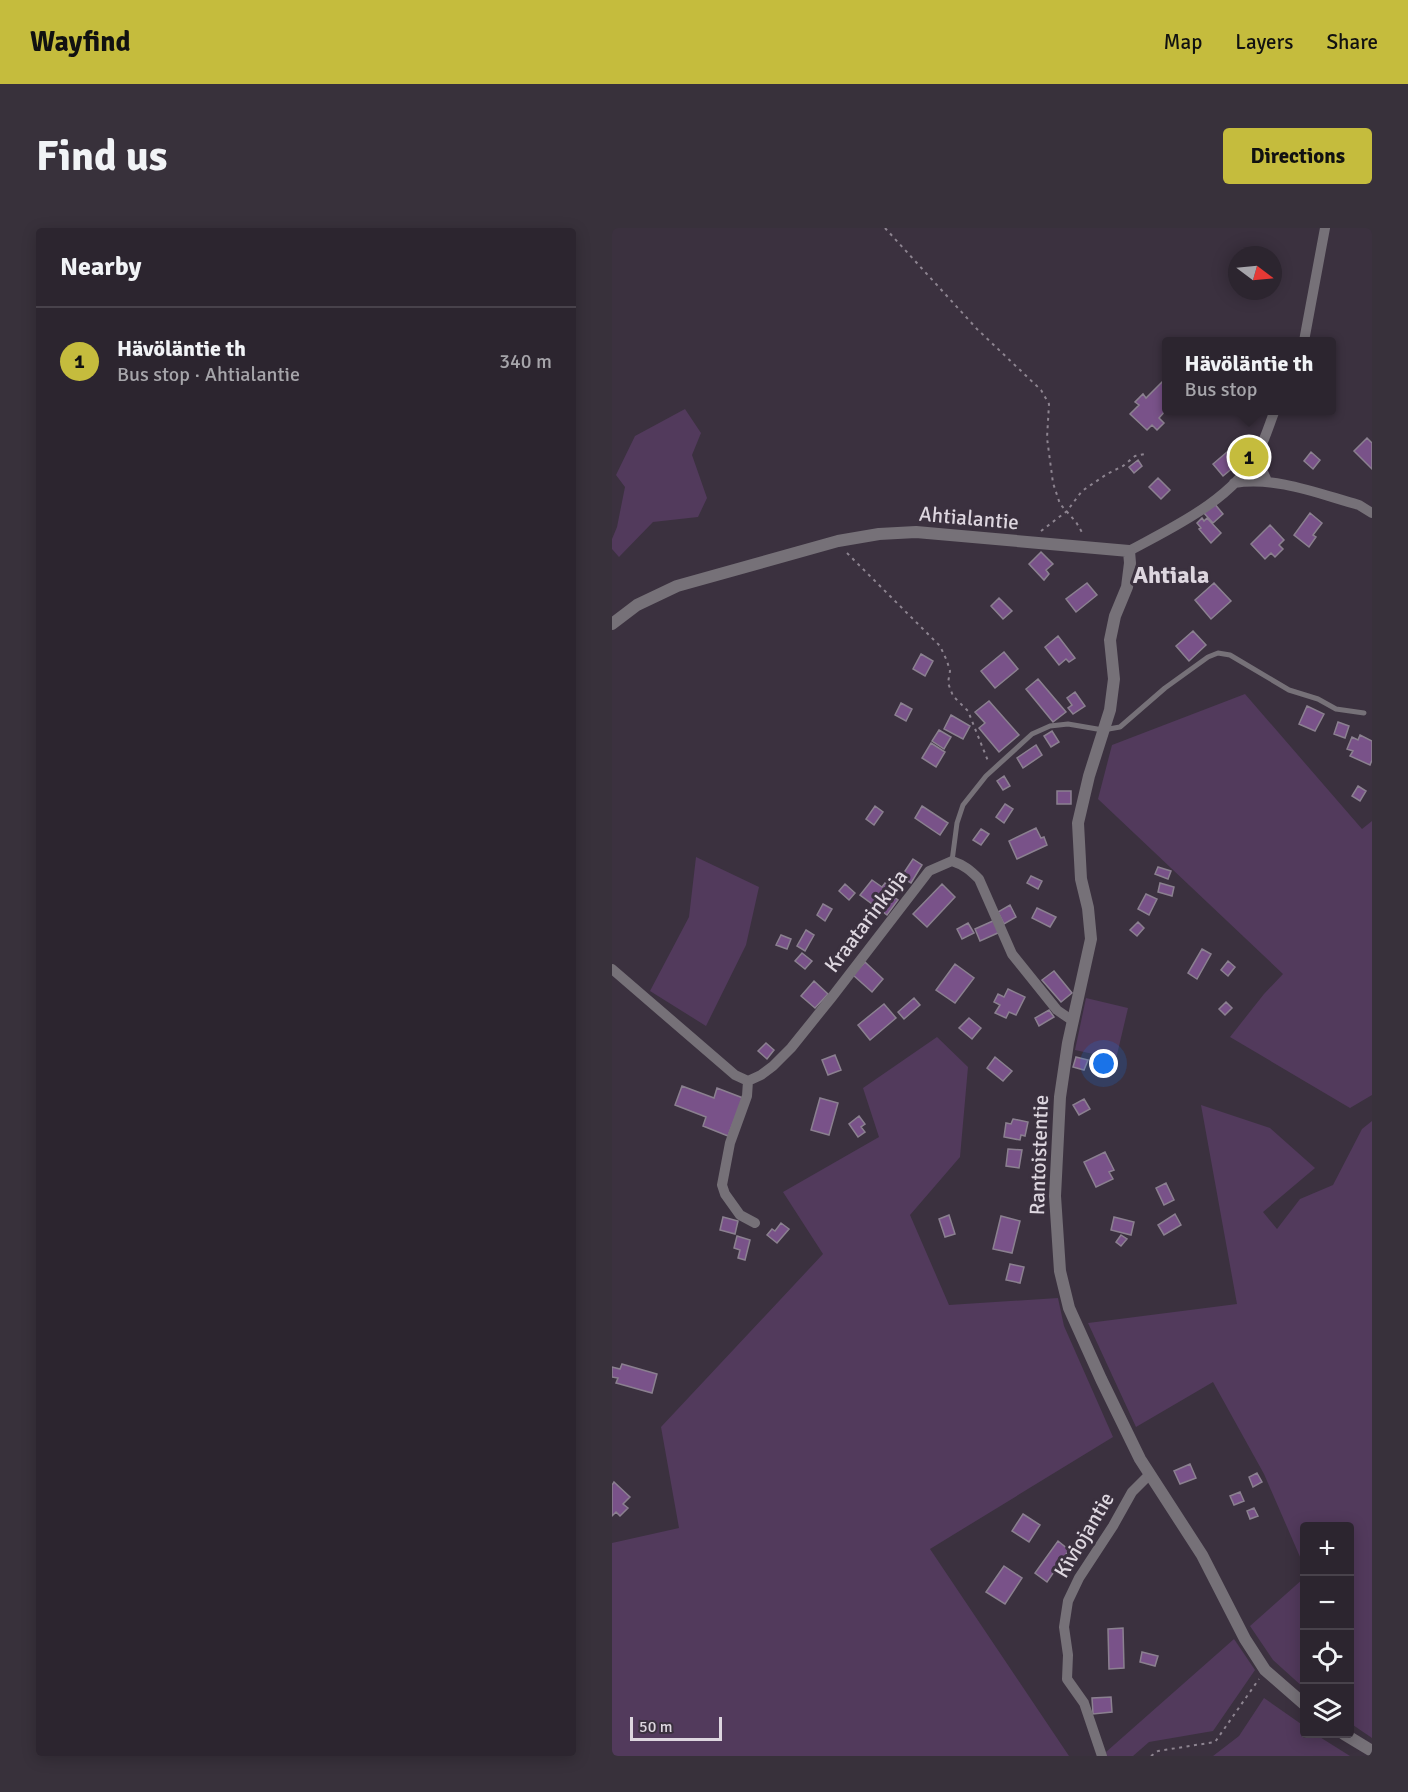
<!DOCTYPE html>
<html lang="en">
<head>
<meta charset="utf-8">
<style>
  body { margin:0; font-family:Signika,sans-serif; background:#38313b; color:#f1f3f6 }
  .controls { position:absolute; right:18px; bottom:18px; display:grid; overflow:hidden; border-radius:6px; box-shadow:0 3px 15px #0003 }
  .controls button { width:54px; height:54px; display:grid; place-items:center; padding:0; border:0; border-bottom:2px solid #48424b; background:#2c252f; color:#f1f3f6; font:30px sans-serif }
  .compass { position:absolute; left:616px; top:18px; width:54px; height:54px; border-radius:50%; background:#2c252f; box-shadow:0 3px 15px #0003; rotate:106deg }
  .scale { position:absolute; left:18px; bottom:15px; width:92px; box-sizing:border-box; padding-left:6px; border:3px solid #ddd6df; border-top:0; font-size:16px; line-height:21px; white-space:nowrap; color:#ddd6df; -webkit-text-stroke:4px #3b313f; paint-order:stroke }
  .you { position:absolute; left:492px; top:836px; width:21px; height:21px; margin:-15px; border:4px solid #fff; border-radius:50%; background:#1a73e8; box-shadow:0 0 0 9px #1a73e833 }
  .badge { display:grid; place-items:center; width:39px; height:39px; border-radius:50%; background:#c5bc3d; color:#111; font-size:20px; font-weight:700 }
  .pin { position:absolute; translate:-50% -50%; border:3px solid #fff; box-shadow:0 2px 6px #0006 }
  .popup { position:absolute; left:550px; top:109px; width:174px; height:78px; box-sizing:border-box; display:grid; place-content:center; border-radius:6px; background:#2c252f; filter:drop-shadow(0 2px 4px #0005); font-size:20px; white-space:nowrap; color:#a6a5aa }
  .popup b { font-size:22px; color:#f1f3f6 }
  .popup::after { content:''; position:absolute; left:50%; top:100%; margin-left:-12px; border:12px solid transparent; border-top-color:#2c252f }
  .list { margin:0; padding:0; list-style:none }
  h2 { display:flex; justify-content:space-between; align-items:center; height:78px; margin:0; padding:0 24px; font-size:26px }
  h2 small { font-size:20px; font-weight:400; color:#a6a5aa }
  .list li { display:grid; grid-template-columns:39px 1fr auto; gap:18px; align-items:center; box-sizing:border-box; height:108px; padding:0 24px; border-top:2px solid #48424b }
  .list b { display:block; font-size:22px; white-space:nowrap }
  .list p { margin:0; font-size:20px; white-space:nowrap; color:#a6a5aa }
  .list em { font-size:20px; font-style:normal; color:#a6a5aa }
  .icon { flex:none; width:33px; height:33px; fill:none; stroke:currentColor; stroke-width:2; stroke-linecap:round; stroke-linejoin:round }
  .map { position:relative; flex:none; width:760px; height:1528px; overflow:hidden; border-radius:6px }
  header { display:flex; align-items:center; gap:36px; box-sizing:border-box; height:84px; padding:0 30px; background:#c5bc3d; color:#111 }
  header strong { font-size:28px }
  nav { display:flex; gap:33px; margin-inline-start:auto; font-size:21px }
  .intro { display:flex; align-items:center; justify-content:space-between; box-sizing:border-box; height:144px; padding:0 36px }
  h1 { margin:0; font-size:42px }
  .button { padding:15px 27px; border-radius:6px; background:#c5bc3d; color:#111; font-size:21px; font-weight:700 }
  main { display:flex; gap:36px; padding:0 36px }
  aside { flex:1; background:#2c252f; border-radius:6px; box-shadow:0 3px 15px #0003 }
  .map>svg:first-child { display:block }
  .green { fill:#523a5c }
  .building { fill:#795289; stroke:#8b8090; stroke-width:1.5 }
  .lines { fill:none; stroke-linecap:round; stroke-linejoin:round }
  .path { stroke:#8d8490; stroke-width:2; stroke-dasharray:3 4.5; stroke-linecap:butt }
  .service { stroke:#767178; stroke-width:5 }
  .minor { stroke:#767178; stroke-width:10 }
  .tertiary { stroke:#767178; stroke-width:12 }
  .labels { text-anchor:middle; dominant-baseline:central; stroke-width:6; stroke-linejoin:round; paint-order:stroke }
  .street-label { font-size:21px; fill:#ddd6df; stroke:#3b313f }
  .quarter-label { font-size:24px; font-weight:bold; fill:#ddd6df; stroke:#3b313f }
</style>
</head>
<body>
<header>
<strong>Wayfind</strong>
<nav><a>Map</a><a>Layers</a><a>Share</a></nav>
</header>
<div class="intro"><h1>Find us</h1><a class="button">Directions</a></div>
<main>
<aside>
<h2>Nearby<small></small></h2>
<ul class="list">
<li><span class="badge">1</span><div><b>Hävöläntie th</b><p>Bus stop · Ahtialantie</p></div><em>340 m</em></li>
</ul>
</aside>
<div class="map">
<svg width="760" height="1528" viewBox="0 0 760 1528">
  <rect width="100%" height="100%" fill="#3b313f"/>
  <!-- green -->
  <path class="green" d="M73,181L89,205L80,227L95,270L86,289L41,294L7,329L0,321V311L5,299L13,259L4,247L23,208Z
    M633,466L750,601L760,593V867L738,880L618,809L652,766L671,746L486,571L500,517Z
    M84,629L147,659L134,717L94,798L38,763L77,689Z
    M474,770L516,780L504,831L463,822Z
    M325,809L356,839L348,929L298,987L337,1077L446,1070L452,1098L501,1209L318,1321L457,1528H0V1315L67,1300L49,1199L211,1026L171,964L267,909L251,860Z
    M589,877L658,900L703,940L651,984L665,1001L688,971L721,957L750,901L760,893V1510L738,1495V1298H692V1338L652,1246L601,1154L524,1199L476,1095L625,1076Z
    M692,1350V1460L661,1432L638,1398Z
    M622,1411L643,1442L601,1503L537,1514L521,1528H495L494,1524Z
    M652,1470L692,1498V1506H703L738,1528H601L627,1508Z"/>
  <!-- building -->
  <path class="building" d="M554,150V182L547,190L552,195L545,202L540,197L535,202L518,186L527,177L523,174L531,166L534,170Z
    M755,210L760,215V241L742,223Z
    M629,212L640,224L611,248L601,236Z
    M699,224L708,232L701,241L692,233Z
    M526,232L530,238L522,245L517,239Z
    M546,250L558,262L549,271L537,259Z
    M602,275L611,286L601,295L591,284Z
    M698,285L710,295L701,307L704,309L697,319L682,307Z
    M590,290L592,293L595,290L609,305L599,315L587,301L589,300L585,295Z
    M658,297L672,312L667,317L671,321L663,329L659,325L653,331L639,316Z
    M429,324L441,336L434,342L437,346L432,352L417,336Z
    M475,355L485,367L464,384L454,371Z
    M602,355L619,373L599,391L583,372Z
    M387,370L400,383L391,391L379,378Z
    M581,403L594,417L577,433L564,418Z
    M446,408L463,430L457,434L454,431L447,437L433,419Z
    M392,424L406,441L383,460L369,443Z
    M309,426L321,433L313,448L301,441Z
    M426,451L454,484L441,494L414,461Z
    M463,464L473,478L461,486L456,480L460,477L455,470Z
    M377,473L407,507L387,524L367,500L373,495L363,484Z
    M289,475L300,481L294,493L283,487Z
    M695,478L712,486L703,503L687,496Z
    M339,487L358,498L351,511L332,501Z
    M726,494L737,498L733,510L722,506Z
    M327,502L339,509L332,521L320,513Z
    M440,503L447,514L439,519L432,508Z
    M748,507L760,513V532L758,537L738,528L741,523L735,521L740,509L746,512Z
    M319,515L333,524L324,539L310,530Z
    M424,517L430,527L411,540L405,530Z
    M392,548L398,558L391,562L385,553Z
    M746,558L754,563L748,573L740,568Z
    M445,563H459V576H445Z
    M393,576L401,581L392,595L384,589Z
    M263,578L271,584L262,597L254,591Z
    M310,578L336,595L328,607L303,590Z
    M424,600L429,610L432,609L435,617L405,631L397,613Z
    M369,601L377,606L369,617L361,612Z
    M301,631L310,637L299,655L289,649Z
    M546,639L559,643L556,651L543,646Z
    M419,648L430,653L426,661L415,655Z
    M260,652L270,659L273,655L281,661L278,666L286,672L275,687L248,667Z
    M548,655L562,659L560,668L546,664Z
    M233,656L243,665L237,672L227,663Z
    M330,656L343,669L315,699L301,686Z
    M534,666L545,671L537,687L526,681Z
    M211,676L220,681L213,693L205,687Z
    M398,677L404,689L392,696L386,684Z
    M425,680L444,689L438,699L420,690Z
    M383,692L388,704L368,713L363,701Z
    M526,694L532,700L525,708L518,702Z
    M356,695L362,705L350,711L345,701Z
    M194,702L202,707L193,723L185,718Z
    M169,707L179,711L175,721L164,717Z
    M590,721L599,726L585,751L576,745Z
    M190,725L200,733L193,741L183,733Z
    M616,733L623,739L616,748L609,742Z
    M253,734L271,751L260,764L241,747Z
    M343,736L362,750L343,775L324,762Z
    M442,743L460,765L449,774L430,752Z
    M202,753L216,766L203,780L189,768Z
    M396,761L413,769L404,787L397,784L394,790L383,785L388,777L382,774L386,766L392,769Z
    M302,770L308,777L292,791L286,784Z
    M614,774L620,780L613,787L607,781Z
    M272,776L284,790L258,812L246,797Z
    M437,782L442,789L427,798L423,790Z
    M357,790L369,800L360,811L347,800Z
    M154,815L162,822L155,831L146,823Z
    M223,827L229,842L216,847L210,832Z
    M383,829L400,843L391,853L375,840Z
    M464,829L476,832L472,842L461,839Z
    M70,858L102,870L105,860L131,870L116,908L91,898L94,889L63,877Z
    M208,870L226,875L217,907L199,902Z
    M472,871L478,881L467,887L461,877Z
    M247,888L253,896L249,899L253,904L246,909L237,896Z
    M401,891L416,894L413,908L409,907L408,912L392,909L394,895L399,896Z
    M396,921L410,922L407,940L394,938Z
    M493,924L502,942L497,944L501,951L484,959L472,934Z
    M554,955L562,972L552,977L544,960Z
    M563,986L569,997L552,1007L546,997Z
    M337,987L343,1006L333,1009L327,991Z
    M389,988L408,993L400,1025L381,1021Z
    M111,989L126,993L123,1006L108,1002Z
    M502,989L522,994L519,1007L499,1002Z
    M169,995L177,1001L165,1015L155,1007L160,1001L163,1003Z
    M509,1007L515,1011L509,1018L504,1014Z
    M125,1008L138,1012L133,1032L126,1030L128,1022L122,1020Z
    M398,1036L412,1039L408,1055L394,1052Z
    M10,1136L45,1146L40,1165L4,1155L6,1150L0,1149V1139L8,1141Z
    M578,1236L584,1250L568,1256L562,1243Z
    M645,1245L650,1254L641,1259L637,1249Z
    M2,1254L18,1269L11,1276L16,1280L8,1288L4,1284L0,1288V1257Z
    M628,1264L632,1273L622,1277L618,1268Z
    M642,1280L646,1288L638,1291L635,1283Z
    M411,1286L428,1297L417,1314L400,1303Z
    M446,1313L457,1322L435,1354L423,1345Z
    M392,1338L410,1350L393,1376L374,1364Z
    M511,1400L512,1440L497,1441L496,1401Z
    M530,1424L546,1428L543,1438L528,1434Z
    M499,1469L500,1484L481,1486L480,1470Z"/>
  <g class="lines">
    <!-- path -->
    <path class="path" d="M273,0L365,101L429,162L437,176L435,210L441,255L448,276L464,294L471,306
      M429,303L455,283L470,263L495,246L511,238L523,228L533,226
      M235,325L328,418L335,433L338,443L336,455L341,468L356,483L376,533
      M539,1528L546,1523L603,1514L647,1451"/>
    <!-- service -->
    <path class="service" d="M340,633L345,595L351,577L374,548L420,506L438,498L456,496L491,502L508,499L553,460L596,429L606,425L618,427L677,462L706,471L724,481L752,485"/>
    <!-- minor -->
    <path class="minor" d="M692,113L713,0
      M644,228L655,253
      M622,255C664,248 707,266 747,277L760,285
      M517,323C561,299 620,272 645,226C653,212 657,197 663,182
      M0,741L123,847L136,853
      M143,995L128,987L113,966L110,957L118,915L135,868L136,853L149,847L161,838L179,820L220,769L317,643L340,633C352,637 358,642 367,651L400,726L445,782L461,793
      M490,1528L472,1475L455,1451L456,1427L452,1399L456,1373L467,1350L501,1298L520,1264L537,1247"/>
    <!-- tertiary -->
    <path class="tertiary" d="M0,396L25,377L65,358L226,313L267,306L304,304L517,323L518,335L515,359L503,388L498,412L502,451L498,482L477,548L466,595L469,651L476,680L479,711L456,815L448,869L443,968L448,1043L457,1080L489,1151L528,1231L590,1327L633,1411L653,1442L692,1476
      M732,1506L760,1523"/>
  </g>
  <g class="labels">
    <!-- street labels -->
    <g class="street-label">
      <text transform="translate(357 290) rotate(5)">Ahtialantie</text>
      <text transform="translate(254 693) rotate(-53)">Kraatarinkuja</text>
      <text transform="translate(427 927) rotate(-88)">Rantoistentie</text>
      <text transform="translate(472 1307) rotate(-59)">Kiviojantie</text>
    </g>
    <!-- quarter labels -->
    <g class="quarter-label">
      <text x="559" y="347">Ahtiala</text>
    </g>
  </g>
</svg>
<div class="controls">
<button>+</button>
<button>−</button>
<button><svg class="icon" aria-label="locate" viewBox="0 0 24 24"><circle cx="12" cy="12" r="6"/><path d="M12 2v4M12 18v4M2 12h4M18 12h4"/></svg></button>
<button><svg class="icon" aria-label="layers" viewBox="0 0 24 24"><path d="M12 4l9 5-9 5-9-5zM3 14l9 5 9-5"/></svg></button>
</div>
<svg class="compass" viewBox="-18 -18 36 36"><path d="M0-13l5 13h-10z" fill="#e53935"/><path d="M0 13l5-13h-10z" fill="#a6a5aa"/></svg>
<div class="scale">50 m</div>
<div class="you"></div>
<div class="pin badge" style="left:637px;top:229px">1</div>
<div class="popup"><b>Hävöläntie th</b>Bus stop</div>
</div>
</main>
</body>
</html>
